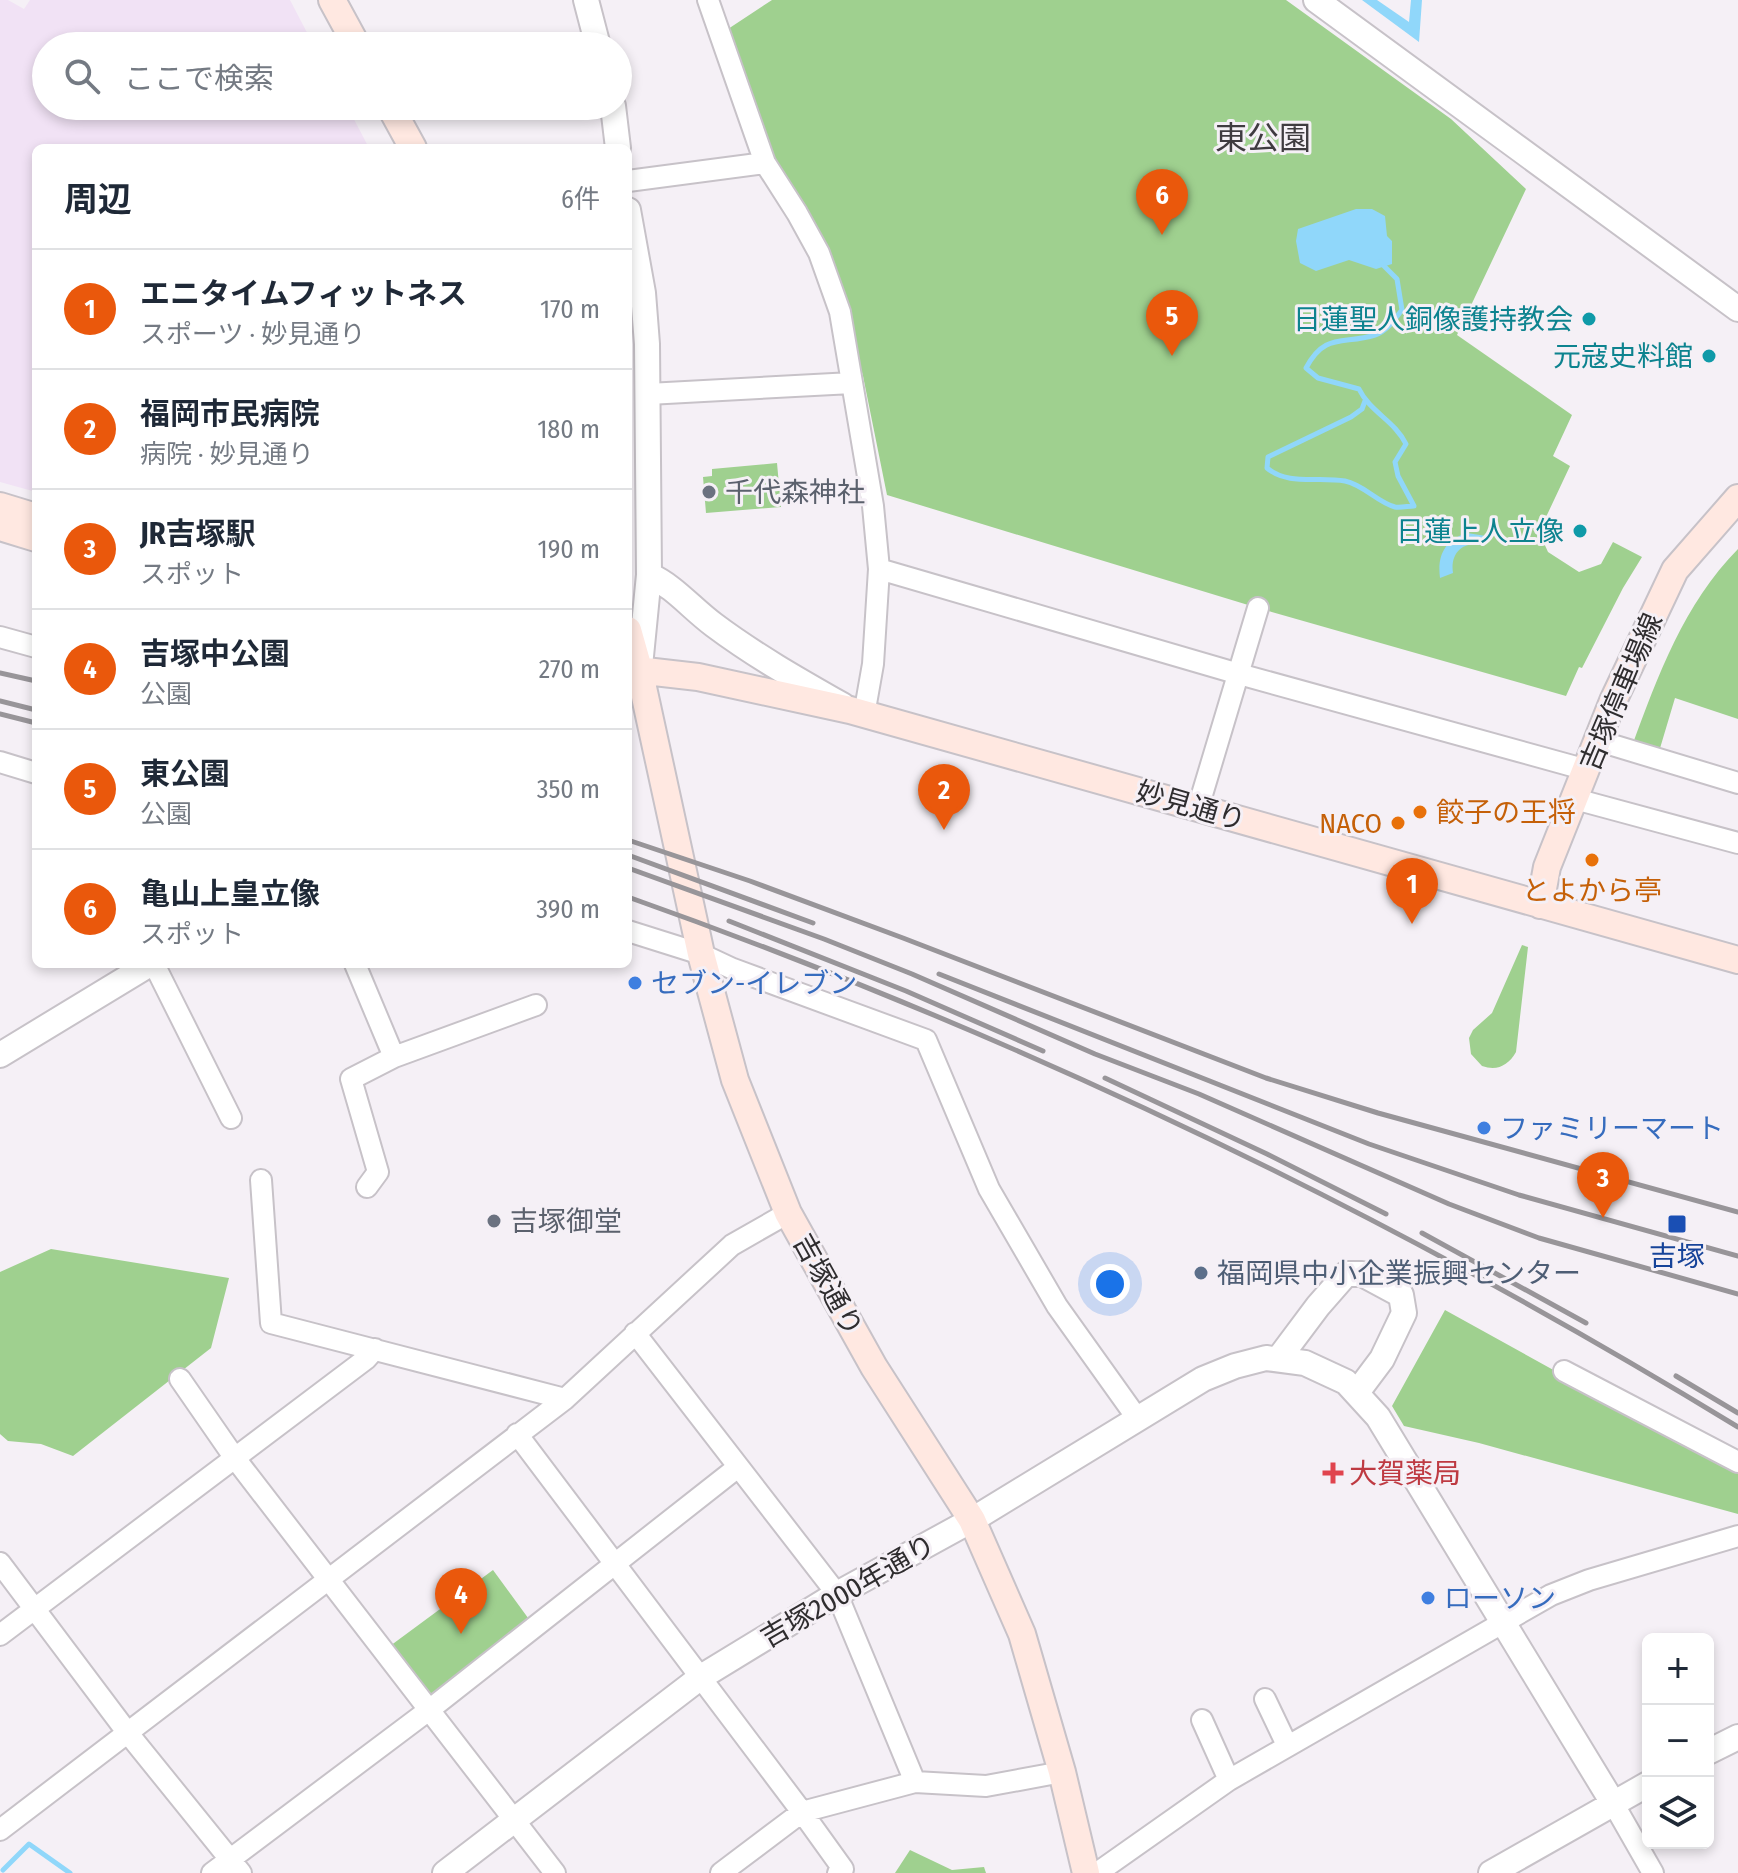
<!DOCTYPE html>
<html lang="ja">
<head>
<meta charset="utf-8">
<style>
  body { margin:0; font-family:"Fira Sans Condensed","Noto Sans JP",sans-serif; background:#f2f2f3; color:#1f2937 }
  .controls { position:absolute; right:24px; bottom:24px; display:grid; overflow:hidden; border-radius:12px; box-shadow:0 4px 12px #0003 }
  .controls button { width:72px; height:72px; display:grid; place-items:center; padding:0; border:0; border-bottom:2px solid #e0e1e3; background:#fff; color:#1f2937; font:40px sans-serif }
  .you { position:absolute; left:1110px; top:1284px; width:28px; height:28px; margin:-20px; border:6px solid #fff; border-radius:50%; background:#1a73e8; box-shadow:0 0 0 12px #1a73e833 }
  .badge { display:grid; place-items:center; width:52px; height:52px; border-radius:50%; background:#ea580c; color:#fff; font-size:26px; font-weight:700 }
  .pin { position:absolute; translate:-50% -66px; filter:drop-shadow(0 2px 4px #0008) }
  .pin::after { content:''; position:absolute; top:42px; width:28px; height:24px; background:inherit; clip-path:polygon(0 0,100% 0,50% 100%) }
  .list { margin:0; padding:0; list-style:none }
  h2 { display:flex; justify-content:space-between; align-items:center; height:104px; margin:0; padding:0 32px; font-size:34px }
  h2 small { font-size:26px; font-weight:400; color:#747a83 }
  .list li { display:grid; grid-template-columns:52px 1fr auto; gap:24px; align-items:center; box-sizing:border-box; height:120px; padding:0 32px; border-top:2px solid #e0e1e3 }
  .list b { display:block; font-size:30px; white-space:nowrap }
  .list p { margin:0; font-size:26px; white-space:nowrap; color:#747a83 }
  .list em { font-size:26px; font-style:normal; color:#747a83 }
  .icon { flex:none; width:44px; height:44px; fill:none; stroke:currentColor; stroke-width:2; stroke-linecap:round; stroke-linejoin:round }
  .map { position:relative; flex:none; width:1738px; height:1873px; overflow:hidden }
  .search { position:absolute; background:#fff; box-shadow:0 4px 12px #0003; left:32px; top:32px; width:600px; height:88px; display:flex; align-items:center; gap:20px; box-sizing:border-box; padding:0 28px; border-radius:44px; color:#747a83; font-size:30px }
  .panel { position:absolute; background:#fff; box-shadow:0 4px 12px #0003; left:32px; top:144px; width:600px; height:824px; border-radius:12px }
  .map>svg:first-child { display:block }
  .commercial { fill:#f1e2f5 }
  .green { fill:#9fd08f }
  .water { fill:#90d7fa }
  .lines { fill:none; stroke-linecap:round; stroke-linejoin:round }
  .stream { stroke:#90d7fa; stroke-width:5 }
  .minor-casing { stroke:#c7c2c8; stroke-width:24 }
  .tertiary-casing { stroke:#c7c2c8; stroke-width:28 }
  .secondary-casing { stroke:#c7c2c8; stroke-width:30 }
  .minor { stroke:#fff; stroke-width:20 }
  .tertiary { stroke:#fff; stroke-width:24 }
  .secondary { stroke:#ffe8e1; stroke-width:26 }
  .rail { stroke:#989599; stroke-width:5 }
  .culture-dot { fill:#0f9aa8; stroke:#f5f0f6; stroke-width:3 }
  .worship-dot { fill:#6b7280; stroke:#f5f0f6; stroke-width:3 }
  .food-dot { fill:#e8710a; stroke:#f5f0f6; stroke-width:3 }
  .shop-dot { fill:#3f7fe0; stroke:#f5f0f6; stroke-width:3 }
  .transit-dot { fill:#1a4fb4; stroke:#f5f0f6; stroke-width:3 }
  .service-dot { fill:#5c6f8a; stroke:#f5f0f6; stroke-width:3 }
  .health-dot { fill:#e0444e; stroke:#f5f0f6; stroke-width:3 }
  .labels { text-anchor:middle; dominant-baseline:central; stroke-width:6; stroke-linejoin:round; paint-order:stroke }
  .culture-label { font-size:28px; fill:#0d838f; stroke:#f5f0f6; text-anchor:end }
  .worship-label { font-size:28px; fill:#5b616d; stroke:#f5f0f6; text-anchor:start }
  .street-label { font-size:28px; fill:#2f2d2f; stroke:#f5f0f6 }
  .food-label { font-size:28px; fill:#c56008; stroke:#f5f0f6; text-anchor:start }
  .shop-label { font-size:28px; fill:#366cbe; stroke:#f5f0f6; text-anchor:start }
  .transit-label { font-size:28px; fill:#164399; stroke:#f5f0f6 }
  .service-label { font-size:28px; fill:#4e5e75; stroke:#f5f0f6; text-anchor:start }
  .health-label { font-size:28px; fill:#be3a42; stroke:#f5f0f6; text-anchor:start }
  .quarter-label { font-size:32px; fill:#3f3b40; stroke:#f5f0f6 }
</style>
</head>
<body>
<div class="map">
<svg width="1738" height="1873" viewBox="0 0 1738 1873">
  <rect width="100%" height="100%" fill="#f5f0f6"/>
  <!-- commercial -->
  <path class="commercial" d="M0,0H8L24,9L30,0H290L314,46H46V106H347L369,148H36V492L0,482Z"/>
  <!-- green -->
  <path class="green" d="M772,0H1286L1451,119L1526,189L1457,335L1572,415L1553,456L1570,466L1539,532L1548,552L1579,572L1601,564L1613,542L1642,557L1623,588L1582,668L1579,667L1566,696L1258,608L887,495L863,376L845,309L764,144L728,29Z
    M777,463L781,507L706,513L703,477L712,476V469Z
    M1738,549V719L1675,698L1658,755L1632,746C1658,675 1684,604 1738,549Z
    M1522,945L1528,947L1516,1052C1508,1066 1497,1071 1482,1066L1471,1054L1469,1038L1473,1030L1492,1013Z
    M51,1249L229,1278L211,1348L73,1456L41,1444L8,1441L0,1434V1272Z
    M1445,1310L1738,1472V1514L1479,1443L1404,1426L1392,1406Z
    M493,1570L531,1622L429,1699L390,1646Z
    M910,1850L952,1870L984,1867L986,1873H895Z"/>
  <!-- water -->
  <path class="water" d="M1362,0H1377L1409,22L1411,0H1422L1419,42Z
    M1356,209H1372L1385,216L1387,236L1392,241V264L1376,269L1349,260L1316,271L1300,263L1296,241L1298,229Z
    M1467,533L1486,536L1481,545C1462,541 1450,554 1453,573L1440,578C1437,555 1445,540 1467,533Z"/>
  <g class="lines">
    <!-- stream -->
    <path class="stream" d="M1365,401L1362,409L1351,417L1268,457L1267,468C1288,486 1319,476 1345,481C1364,485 1377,502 1395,507C1400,508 1409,506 1414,506L1398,476L1395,462L1406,444C1395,421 1370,412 1359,389L1318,378L1306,368C1325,332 1343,345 1375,335C1387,331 1394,320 1402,310L1397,279L1380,262
      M3,1870L29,1844L70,1873"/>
    <defs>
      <path id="minor" d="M708,0L765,163L797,213L819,253L840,312L873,506L879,569L873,664L864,715
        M628,181L765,163
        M648,394L852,383
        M879,569L1239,674L1587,770
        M0,637L36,647
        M1599,741L1738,783
        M0,762L36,773
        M1575,799L1738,843
        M1198,808L1258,608
        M628,931L701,954L733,969L926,1040L989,1189L1057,1306L1137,1418
        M154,964L231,1118
        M355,964L394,1057
        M261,1180L271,1323L565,1399
        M367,1187L378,1172L351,1079L394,1057L536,1005
        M635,1333L837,1594L915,1782
        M1564,1371L1738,1462
        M180,1379L234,1457L555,1873
        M517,1434L802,1812L843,1869L838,1873
        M0,1563L127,1732L241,1873
        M0,1635L366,1359L375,1349
        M1265,1699L1287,1745
        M1202,1720L1229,1780
        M1613,1803L1653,1873
        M0,1830L565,1399L732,1245L788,1213
        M212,1873L429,1710L738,1467
        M721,1873L802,1812L915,1782L986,1786L1062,1772
        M1097,1873L1229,1780L1551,1595L1589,1580L1738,1536"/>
      <path id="tertiary" d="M586,0L598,46
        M1316,0L1738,309
        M613,106L618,148
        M628,210L643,293L647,344L649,575L640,666
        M649,575C675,587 691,608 714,625C754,655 798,680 842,705
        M0,1055L150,964
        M1279,1358L1318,1306L1346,1274H1362L1401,1295L1404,1313L1382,1359L1358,1391
        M1708,1752L1738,1737
        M445,1873L701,1677L837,1594L972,1520L1203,1379L1235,1366L1266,1358L1305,1363L1346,1382L1378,1417L1613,1803
        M1491,1873L1648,1784"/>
      <path id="secondary" d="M332,0L357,46
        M390,106L413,148
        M0,506L36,517
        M0,527L36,538
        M628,630L639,669L701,954L735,1080L788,1213L874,1367L972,1520L1022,1634L1062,1772L1086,1873
        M628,669L698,677L850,710L1738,960
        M1540,905L1547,867L1613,701L1675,570L1738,498"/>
    </defs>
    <!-- minor casing -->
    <use href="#minor" class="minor-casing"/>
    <!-- tertiary casing -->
    <use href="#tertiary" class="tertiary-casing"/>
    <!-- secondary casing -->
    <use href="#secondary" class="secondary-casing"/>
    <!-- minor -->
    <use href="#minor" class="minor"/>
    <!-- tertiary -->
    <use href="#tertiary" class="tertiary"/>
    <!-- secondary -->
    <use href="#secondary" class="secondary"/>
    <!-- rail -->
    <path class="rail" d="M0,673L36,681
      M0,701L36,710
      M0,714L36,723
      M628,840L750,881L903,938L1266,1078L1378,1113L1738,1212
      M628,855L813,923
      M628,868L824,939L912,974L1095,1054L1199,1094L1449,1204L1539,1238L1738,1294
      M628,897C1015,1034 1388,1213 1738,1427
      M729,921L906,991L1043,1051
      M939,974L1369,1144L1519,1195L1738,1256
      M1105,1078L1267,1154L1386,1214
      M1422,1233L1586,1323
      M1676,1376L1738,1413"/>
  </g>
  <!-- markers -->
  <g class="culture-dot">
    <circle cx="1589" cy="319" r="8"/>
    <circle cx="1709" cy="356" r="8"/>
    <circle cx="1580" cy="531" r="8"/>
  </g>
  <g class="worship-dot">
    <circle cx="709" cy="492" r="8"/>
    <circle cx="494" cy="1221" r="8"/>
  </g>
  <g class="food-dot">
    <circle cx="1420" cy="812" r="8"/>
    <circle cx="1398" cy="823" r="8"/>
    <circle cx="1592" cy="860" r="8"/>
  </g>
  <g class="shop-dot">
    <circle cx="635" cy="983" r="8"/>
    <circle cx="1484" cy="1128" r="8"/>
    <circle cx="1428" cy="1598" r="8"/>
  </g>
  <rect class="transit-dot" x="1667" y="1214" width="20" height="20" rx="4"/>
  <circle class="service-dot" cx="1201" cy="1273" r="8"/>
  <path class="health-dot" d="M1329 1461h8v8h8v8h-8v8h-8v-8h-8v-8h8z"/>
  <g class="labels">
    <!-- culture labels -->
    <g class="culture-label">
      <text x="1573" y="319">日蓮聖人銅像護持教会</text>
      <text x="1693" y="356">元寇史料館</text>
      <text x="1564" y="531">日蓮上人立像</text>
    </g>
    <!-- worship labels -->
    <g class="worship-label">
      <text x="725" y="492">千代森神社</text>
      <text x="510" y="1221">吉塚御堂</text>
    </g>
    <!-- street labels -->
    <g class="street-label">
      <text transform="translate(1621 692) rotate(-67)">吉塚停車場線</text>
      <text transform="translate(1191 806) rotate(16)">妙見通り</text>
      <text transform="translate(828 1285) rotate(61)">吉塚通り</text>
      <text transform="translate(848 1591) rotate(-30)">吉塚2000年通り</text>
    </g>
    <!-- food labels -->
    <g class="food-label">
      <text x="1436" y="812">餃子の王将</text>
      <text x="1382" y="823" text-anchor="end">NACO</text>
      <text x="1592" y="890" text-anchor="middle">とよから亭</text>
    </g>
    <!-- shop labels -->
    <g class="shop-label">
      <text x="651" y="983">セブン-イレブン</text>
      <text x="1500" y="1128">ファミリーマート</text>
      <text x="1444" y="1598">ローソン</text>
    </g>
    <!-- transit labels -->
    <g class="transit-label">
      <text x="1677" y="1256">吉塚</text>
    </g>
    <!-- service labels -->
    <g class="service-label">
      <text x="1217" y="1273">福岡県中小企業振興センター</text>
    </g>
    <!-- health labels -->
    <g class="health-label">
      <text x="1349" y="1473">大賀薬局</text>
    </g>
    <!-- quarter labels -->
    <g class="quarter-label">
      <text x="1263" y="138">東公園</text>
    </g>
  </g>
</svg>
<div class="controls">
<button>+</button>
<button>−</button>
<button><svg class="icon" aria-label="layers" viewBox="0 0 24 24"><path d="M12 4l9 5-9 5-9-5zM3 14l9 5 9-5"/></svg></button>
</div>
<div class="you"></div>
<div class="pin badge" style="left:1412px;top:924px">1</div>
<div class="pin badge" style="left:944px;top:830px">2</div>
<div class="pin badge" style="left:1603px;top:1218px">3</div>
<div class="pin badge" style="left:461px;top:1634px">4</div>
<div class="pin badge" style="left:1172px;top:356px">5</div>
<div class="pin badge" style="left:1162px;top:235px">6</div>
<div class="search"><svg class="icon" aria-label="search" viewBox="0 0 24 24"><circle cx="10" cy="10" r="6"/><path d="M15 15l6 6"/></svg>ここで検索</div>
<section class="panel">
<h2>周辺<small>6件</small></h2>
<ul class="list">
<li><span class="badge">1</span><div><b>エニタイムフィットネス</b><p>スポーツ · 妙見通り</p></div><em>170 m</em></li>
<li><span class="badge">2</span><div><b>福岡市民病院</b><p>病院 · 妙見通り</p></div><em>180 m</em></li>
<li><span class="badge">3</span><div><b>JR吉塚駅</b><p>スポット</p></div><em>190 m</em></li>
<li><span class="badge">4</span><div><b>吉塚中公園</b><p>公園</p></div><em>270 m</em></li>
<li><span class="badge">5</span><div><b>東公園</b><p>公園</p></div><em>350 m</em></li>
<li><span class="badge">6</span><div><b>亀山上皇立像</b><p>スポット</p></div><em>390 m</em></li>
</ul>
</section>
</div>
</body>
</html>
